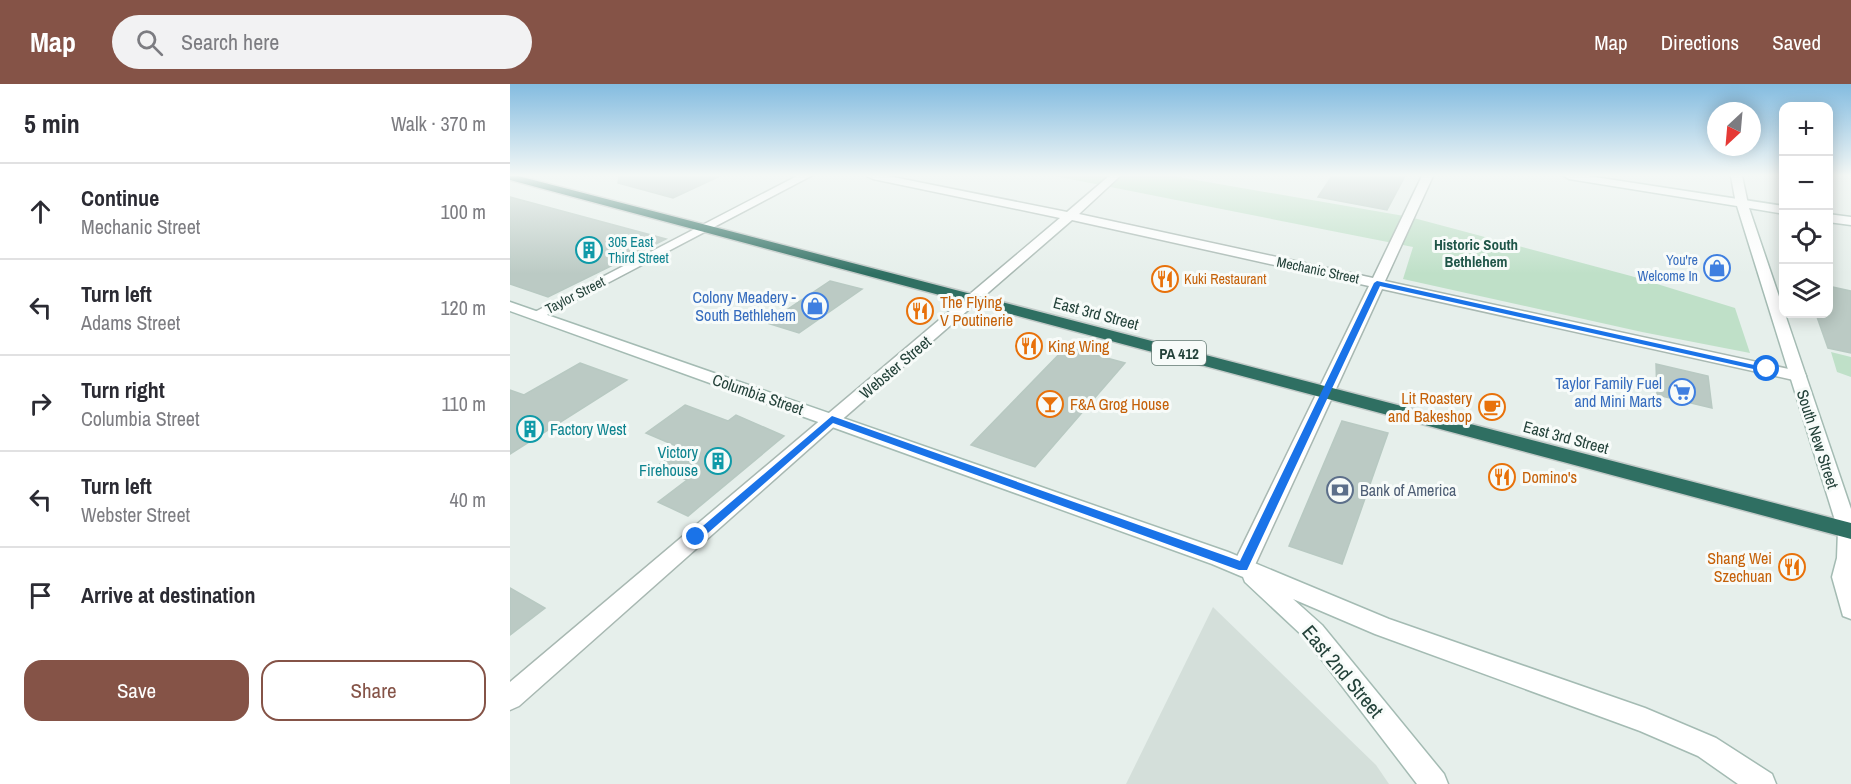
<!DOCTYPE html>
<html lang="en">
<head>
<meta charset="utf-8">
<style>
  body { margin:0; font-family:"Archivo Narrow",sans-serif; background:#f2f2f3; color:#2b2b33 }
  .controls { position:absolute; right:18px; top:18px; display:grid; overflow:hidden; border-radius:12px; box-shadow:0 3px 15px #0003 }
  .controls button { width:54px; height:54px; display:grid; place-items:center; padding:0; border:0; border-bottom:2px solid #e1e1e2; background:#fff; color:#2b2b33; font:30px sans-serif }
  .compass { position:absolute; left:1197px; top:18px; width:54px; height:54px; border-radius:50%; background:#fff; box-shadow:0 3px 15px #0003; rotate:206deg }
  .stop { position:absolute; width:18px; height:18px; margin:-14px; border:4px solid #1a73e8; border-radius:50%; background:#fff }
  .stop.end { background:#1a73e8; border-color:#fff; box-shadow:0 2px 6px #0008 }
  .list { margin:0; padding:0; list-style:none }
  h2 { display:flex; justify-content:space-between; align-items:center; height:78px; margin:0; padding:0 24px; font-size:26px }
  h2 small { font-size:20px; font-weight:400; color:#7c7c81 }
  .list li { display:grid; grid-template-columns:39px 1fr auto; gap:18px; align-items:center; box-sizing:border-box; height:96px; padding:0 24px; border-top:2px solid #e1e1e2 }
  .list b { display:block; font-size:22px; white-space:nowrap }
  .list p { margin:0; font-size:20px; white-space:nowrap; color:#7c7c81 }
  .list em { font-size:20px; font-style:normal; color:#7c7c81 }
  .actions { display:flex; gap:12px; padding:18px 24px }
  .actions a { flex:1; padding:14px 0; border:2px solid #855347; border-radius:18px; text-align:center; font-size:21px; color:#855347 }
  .actions .main { background:#855347; color:#fff }
  .icon { flex:none; width:33px; height:33px; fill:none; stroke:currentColor; stroke-width:2; stroke-linecap:round; stroke-linejoin:round }
  .map { position:relative; flex:none; width:1341px; height:700px; overflow:hidden }
  header { display:flex; align-items:center; gap:36px; box-sizing:border-box; height:84px; padding:0 30px; background:#855347; color:#fff }
  header strong { font-size:28px }
  nav { display:flex; gap:33px; margin-inline-start:auto; font-size:21px }
  .search { width:420px; height:54px; background:#f2f2f3; display:flex; align-items:center; gap:15px; box-sizing:border-box; padding:0 21px; border-radius:33px; color:#7c7c81; font-size:22px }
  main { display:flex }
  aside { flex:1; background:#fff }
  .map>svg:first-child { display:block }
  .built { fill:#d4dfda }
  .green { fill:#bfe0c8 }
  .building { fill:#bbcac4; stroke:#b8c9c2; stroke-width:1.5 }
  .lines { fill:none; stroke-linecap:round; stroke-linejoin:round }
  .street-casing { stroke:#a8b8b2; stroke-width:3 }
  .secondary-casing { stroke:#a4bbb3; stroke-width:3 }
  .highway-casing { stroke:#c2cac8; stroke-width:3 }
  .street { fill:#fff; fill-rule:evenodd }
  .secondary { fill:#fff; fill-rule:evenodd }
  .highway { fill:#2f6f62; fill-rule:evenodd }
  .route { fill:#1a73e8 }
  .labels { text-anchor:middle; dominant-baseline:central; stroke-width:6; stroke-linejoin:round; paint-order:stroke }
  .far-culture-label { font-size:14px; fill:#0d838f; stroke:#f7fbf9; text-anchor:start }
  .far-shop-label { font-size:14px; fill:#366cbe; stroke:#f7fbf9; text-anchor:end }
  .far-street-label { font-size:14px; fill:#24423a; stroke:#f7fbf9 }
  .far-food-label { font-size:14px; fill:#c56008; stroke:#f7fbf9; text-anchor:start }
  .far-neighbourhood-label { font-size:15px; font-weight:bold; fill:#1f5548; stroke:#f7fbf9 }
  .shield { fill:#f7fbf9; stroke:#637a73; stroke-width:1.5 }
  .shield-label { font-size:15px; font-weight:bold; fill:#24423a }
  .shop-label { font-size:16px; fill:#366cbe; stroke:#f7fbf9; text-anchor:end }
  .food-label { font-size:16px; fill:#c56008; stroke:#f7fbf9; text-anchor:start }
  .street-label { font-size:16px; fill:#24423a; stroke:#f7fbf9 }
  .culture-label { font-size:16px; fill:#0d838f; stroke:#f7fbf9; text-anchor:start }
  .service-label { font-size:16px; fill:#4e5e75; stroke:#f7fbf9; text-anchor:start }
  .near-street-label { font-size:20px; fill:#24423a; stroke:#f7fbf9 }
</style>
</head>
<body>
<header>
<strong>Map</strong>
<div class="search"><svg class="icon" aria-label="search" viewBox="0 0 24 24"><circle cx="10" cy="10" r="6"/><path d="M15 15l6 6"/></svg>Search here</div>
<nav><a>Map</a><a>Directions</a><a>Saved</a></nav>
</header>
<main>
<aside>
<h2>5 min<small>Walk · 370 m</small></h2>
<ul class="list">
<li><svg class="icon" aria-label="ahead" viewBox="0 0 24 24"><path d="M12 20V5M6 11l6-6 6 6"/></svg><div><b>Continue</b><p>Mechanic Street</p></div><em>100 m</em></li>
<li><svg class="icon" aria-label="left" viewBox="0 0 24 24"><path d="M17 20v-9H6M10 6l-5 5 5 5"/></svg><div><b>Turn left</b><p>Adams Street</p></div><em>120 m</em></li>
<li><svg class="icon" aria-label="right" viewBox="0 0 24 24"><path d="M7 20v-9h11M14 6l5 5-5 5"/></svg><div><b>Turn right</b><p>Columbia Street</p></div><em>110 m</em></li>
<li><svg class="icon" aria-label="left" viewBox="0 0 24 24"><path d="M17 20v-9H6M10 6l-5 5 5 5"/></svg><div><b>Turn left</b><p>Webster Street</p></div><em>40 m</em></li>
<li><svg class="icon" aria-label="arrive" viewBox="0 0 24 24"><path d="M6 21V4h12l-3 4 3 4H6"/></svg><div><b>Arrive at destination</b></div></li>
</ul>
<div class="actions"><a class="main">Save</a><a>Share</a></div>
</aside>
<div class="map">
<svg width="1341" height="700" viewBox="0 0 1341 700">
  <rect width="100%" height="100%" fill="#e6efeb"/>
  <!-- built -->
  <path class="built" d="M703,523L866,681L879,700H616Z"/>
  <!-- green -->
  <path class="green" d="M545,92H663L900,133L1121,192L1225,224L1240,269L1132,248L893,195L903,163Z
    M1321,268L1341,273V293L1327,288Z"/>
  <!-- building -->
  <path class="building" d="M109,92H210L163,114L108,99Z
    M822,92H895L877,126L808,113Z
    M0,113L156,155L38,213L0,200Z
    M320,197L352,205L289,249L257,239Z
    M1318,202L1341,207V269L1318,264L1306,230H1318Z
    M556,263L615,279L525,383L461,361Z
    M70,279L117,296L0,370V306L14,311Z
    M1146,280L1198,292L1202,324L1147,311Z
    M175,321L218,337L226,331L274,352L178,432L148,418L177,396L146,383L171,364L136,349Z
    M832,337L878,349L832,480L779,462Z
    M0,504L35,524L0,551Z"/>
  <g class="lines">
    <defs>
      <path id="street" d="M287,92H301L31,234H21L19,231Z
        M357,92H378L557,128L599,92H610L569,130L863,194L912,92H923L875,197L1288,287L1294,288L1296,292L1294,296L1288,297L872,205L744,483L741,489L733,492L725,489L722,483L859,202L562,136L328,339L9,622L0,626V598L550,134L363,95Z
        M1221,92H1232L1238,120L1236,123L1232,124L1226,120Z"/>
      <path id="secondary" d="M1054,92H1078L1274,122V130L1239,124L1341,425V535L1333,532L1322,493L1327,474L1328,446L1227,122L1059,95Z
        M1318,130L1341,133V141L1318,138Z
        M0,218L718,468L879,535L1135,624L1206,654L1262,690L1266,700H1228L1188,672L1130,647L865,550L783,515L812,541L934,690L938,700H907L796,555L735,498L733,493L702,480L0,227Z"/>
      <path id="highway" d="M0,92H8L1341,439V455L0,96Z"/>
    </defs>
    <!-- street casing -->
    <use href="#street" class="street-casing"/>
    <!-- secondary casing -->
    <use href="#secondary" class="secondary-casing"/>
    <!-- highway casing -->
    <use href="#highway" class="highway-casing"/>
    <!-- street -->
    <use href="#street" class="street"/>
    <!-- secondary -->
    <use href="#secondary" class="secondary"/>
    <!-- highway -->
    <use href="#highway" class="highway"/>
  </g>
  <!-- sky -->
  <linearGradient id="sky" x2="0" y2="1"><stop stop-color="#84bce0"/><stop offset="0.48" stop-color="#f4f8f6"/><stop offset="1" stop-color="#f4f8f6" stop-opacity="0"/></linearGradient>
  <rect width="1341" height="190" fill="url(#sky)"/>
  <!-- route -->
  <path class="route" d="M867,197L1262,285L1257,288L870,202L737,486H729L323,339L190,456L186,457L180,453L322,332L730,477L864,199Z"/>
  <!-- icons -->
  <defs>
    <symbol id="building-ring" viewBox="-11 -11 22 22"><circle r="9.5" fill="#f7fbf9" stroke="#0f9aa8" stroke-width="1.5"/><path d="M-4-6H4V6H1V3H-1V6H-4ZM-2.5-4.3h1.7v1.8h-1.7ZM.8-4.3h1.7v1.8H.8ZM-2.5-1h1.7V.8h-1.7ZM.8-1h1.7V.8H.8Z" fill="#0f9aa8"/></symbol>
    <symbol id="shop-ring" viewBox="-11 -11 22 22"><circle r="9.5" fill="#f7fbf9" stroke="#3f7fe0" stroke-width="1.5"/><path d="M-5-2.5h2.3a2.7 3.5 0 0 1 5.4 0H5L5.5 6h-11ZM-1.5-2.5h3a1.5 2.3 0 0 0-3 0Z" fill="#3f7fe0"/></symbol>
    <symbol id="restaurant-ring" viewBox="-11 -11 22 22"><circle r="9.5" fill="#f7fbf9" stroke="#e8710a" stroke-width="1.5"/><path d="M-5-6h1v4h1v-4h1v4h1v-4h1v5L-1.5 .5V6h-2V.5L-5-1ZM5-6V6H3V1.5H1.5Q1.5-4 5-6Z" fill="#e8710a"/></symbol>
    <symbol id="supermarket-ring" viewBox="-11 -11 22 22"><circle r="9.5" fill="#f7fbf9" stroke="#3f7fe0" stroke-width="1.5"/><path d="M-6-5.5h2.5l.6 2H6L4.5 2H-2.5L-4.4-4H-6ZM-1.5 3.2a1.3 1.3 0 1 0 .1 0ZM3 3.2a1.3 1.3 0 1 0 .1 0Z" fill="#3f7fe0"/></symbol>
    <symbol id="bar-ring" viewBox="-11 -11 22 22"><circle r="9.5" fill="#f7fbf9" stroke="#e8710a" stroke-width="1.5"/><path d="M-6-5H6L.8 .8V4.5H3.5V6h-7V4.5H-.8V.8Z" fill="#e8710a"/></symbol>
    <symbol id="cafe-ring" viewBox="-11 -11 22 22"><circle r="9.5" fill="#f7fbf9" stroke="#e8710a" stroke-width="1.5"/><path d="M-5.5-4.5H6V0H3Q3 3.5 0 3.5H-2.5Q-5.5 3.5-5.5 0ZM3-3.2v2h1.7v-2ZM-6 4.5H4V6H-6Z" fill="#e8710a"/></symbol>
    <symbol id="bank-ring" viewBox="-11 -11 22 22"><circle r="9.5" fill="#f7fbf9" stroke="#5c6f8a" stroke-width="1.5"/><path d="M-6-4H6V4H-6ZM0-2.3a2.3 2.3 0 1 0 0 4.6a2.3 2.3 0 1 0 0-4.6Z" fill="#5c6f8a"/></symbol>
  </defs>
  <g fill-rule="evenodd">
    <use href="#building-ring" x="64" y="151" width="30" height="30"/>
    <use href="#shop-ring" x="1192" y="169" width="30" height="30"/>
    <use href="#restaurant-ring" x="640" y="180" width="30" height="30"/>
    <use href="#shop-ring" x="290" y="207" width="30" height="30"/>
    <use href="#restaurant-ring" x="395" y="212" width="30" height="30"/>
    <use href="#restaurant-ring" x="504" y="247" width="30" height="30"/>
    <use href="#supermarket-ring" x="1157" y="293" width="30" height="30"/>
    <use href="#bar-ring" x="525" y="305" width="30" height="30"/>
    <use href="#cafe-ring" x="967" y="308" width="30" height="30"/>
    <use href="#building-ring" x="5" y="330" width="30" height="30"/>
    <use href="#building-ring" x="193" y="362" width="30" height="30"/>
    <use href="#restaurant-ring" x="977" y="378" width="30" height="30"/>
    <use href="#bank-ring" x="815" y="391" width="30" height="30"/>
    <use href="#restaurant-ring" x="1267" y="468" width="30" height="30"/>
  </g>
  <g class="labels">
    <!-- far-culture labels -->
    <g class="far-culture-label">
      <text x="98" y="158">305 East<tspan x="98" dy="16">Third Street</tspan></text>
    </g>
    <!-- far-shop labels -->
    <g class="far-shop-label">
      <text x="1188" y="176">You're<tspan x="1188" dy="16">Welcome In</tspan></text>
    </g>
    <!-- far-street labels -->
    <g class="far-street-label">
      <text transform="translate(808 186) rotate(12)">Mechanic Street</text>
      <text transform="translate(65 211) rotate(-27)">Taylor Street</text>
    </g>
    <!-- far-food labels -->
    <g class="far-food-label">
      <text x="674" y="195">Kuki Restaurant</text>
    </g>
    <!-- far-neighbourhood labels -->
    <g class="far-neighbourhood-label">
      <text x="966" y="160">Historic South<tspan x="966" dy="17">Bethlehem</tspan></text>
    </g>
    <!-- shield labels -->
    <rect class="shield" x="642" y="257" width="54" height="24" rx="4.5"/>
    <g class="shield-label">
      <text x="669" y="269">PA 412</text>
    </g>
    <!-- shop labels -->
    <g class="shop-label">
      <text x="286" y="213">Colony Meadery -<tspan x="286" dy="18">South Bethlehem</tspan></text>
      <text x="1152" y="299">Taylor Family Fuel<tspan x="1152" dy="18">and Mini Marts</tspan></text>
    </g>
    <!-- food labels -->
    <g class="food-label">
      <text x="430" y="218">The Flying<tspan x="430" dy="18">V Poutinerie</tspan></text>
      <text x="538" y="262">King Wing</text>
      <text x="962" y="314" text-anchor="end">Lit Roastery<tspan x="962" dy="18">and Bakeshop</tspan></text>
      <text x="560" y="320">F&amp;A Grog House</text>
      <text x="1012" y="393">Domino's</text>
      <text x="1262" y="474" text-anchor="end">Shang Wei<tspan x="1262" dy="18">Szechuan</tspan></text>
    </g>
    <!-- street labels -->
    <g class="street-label">
      <text transform="translate(586 229) rotate(15)">East 3rd Street</text>
      <text transform="translate(385 283) rotate(-40)">Webster Street</text>
      <text transform="translate(248 310) rotate(19)">Columbia Street</text>
      <text transform="translate(1056 353) rotate(15)">East 3rd Street</text>
      <text transform="translate(1308 355) rotate(72)">South New Street</text>
    </g>
    <!-- culture labels -->
    <g class="culture-label">
      <text x="40" y="345">Factory West</text>
      <text x="188" y="368" text-anchor="end">Victory<tspan x="188" dy="18">Firehouse</tspan></text>
    </g>
    <!-- service labels -->
    <g class="service-label">
      <text x="850" y="406">Bank of America</text>
    </g>
    <!-- near-street labels -->
    <g class="near-street-label">
      <text transform="translate(833 587) rotate(50)">East 2nd Street</text>
    </g>
  </g>
</svg>
<div class="controls">
<button>+</button>
<button>−</button>
<button><svg class="icon" aria-label="locate" viewBox="0 0 24 24"><circle cx="12" cy="12" r="6"/><path d="M12 2v4M12 18v4M2 12h4M18 12h4"/></svg></button>
<button><svg class="icon" aria-label="layers" viewBox="0 0 24 24"><path d="M12 4l9 5-9 5-9-5zM3 14l9 5 9-5"/></svg></button>
</div>
<svg class="compass" viewBox="-18 -18 36 36"><path d="M0-13l5 13h-10z" fill="#e53935"/><path d="M0 13l5-13h-10z" fill="#7c7c81"/></svg>
<div class="stop" style="left:1257px;top:285px"></div>
<div class="stop end" style="left:186px;top:453px"></div>
</div>
</main>
</body>
</html>
